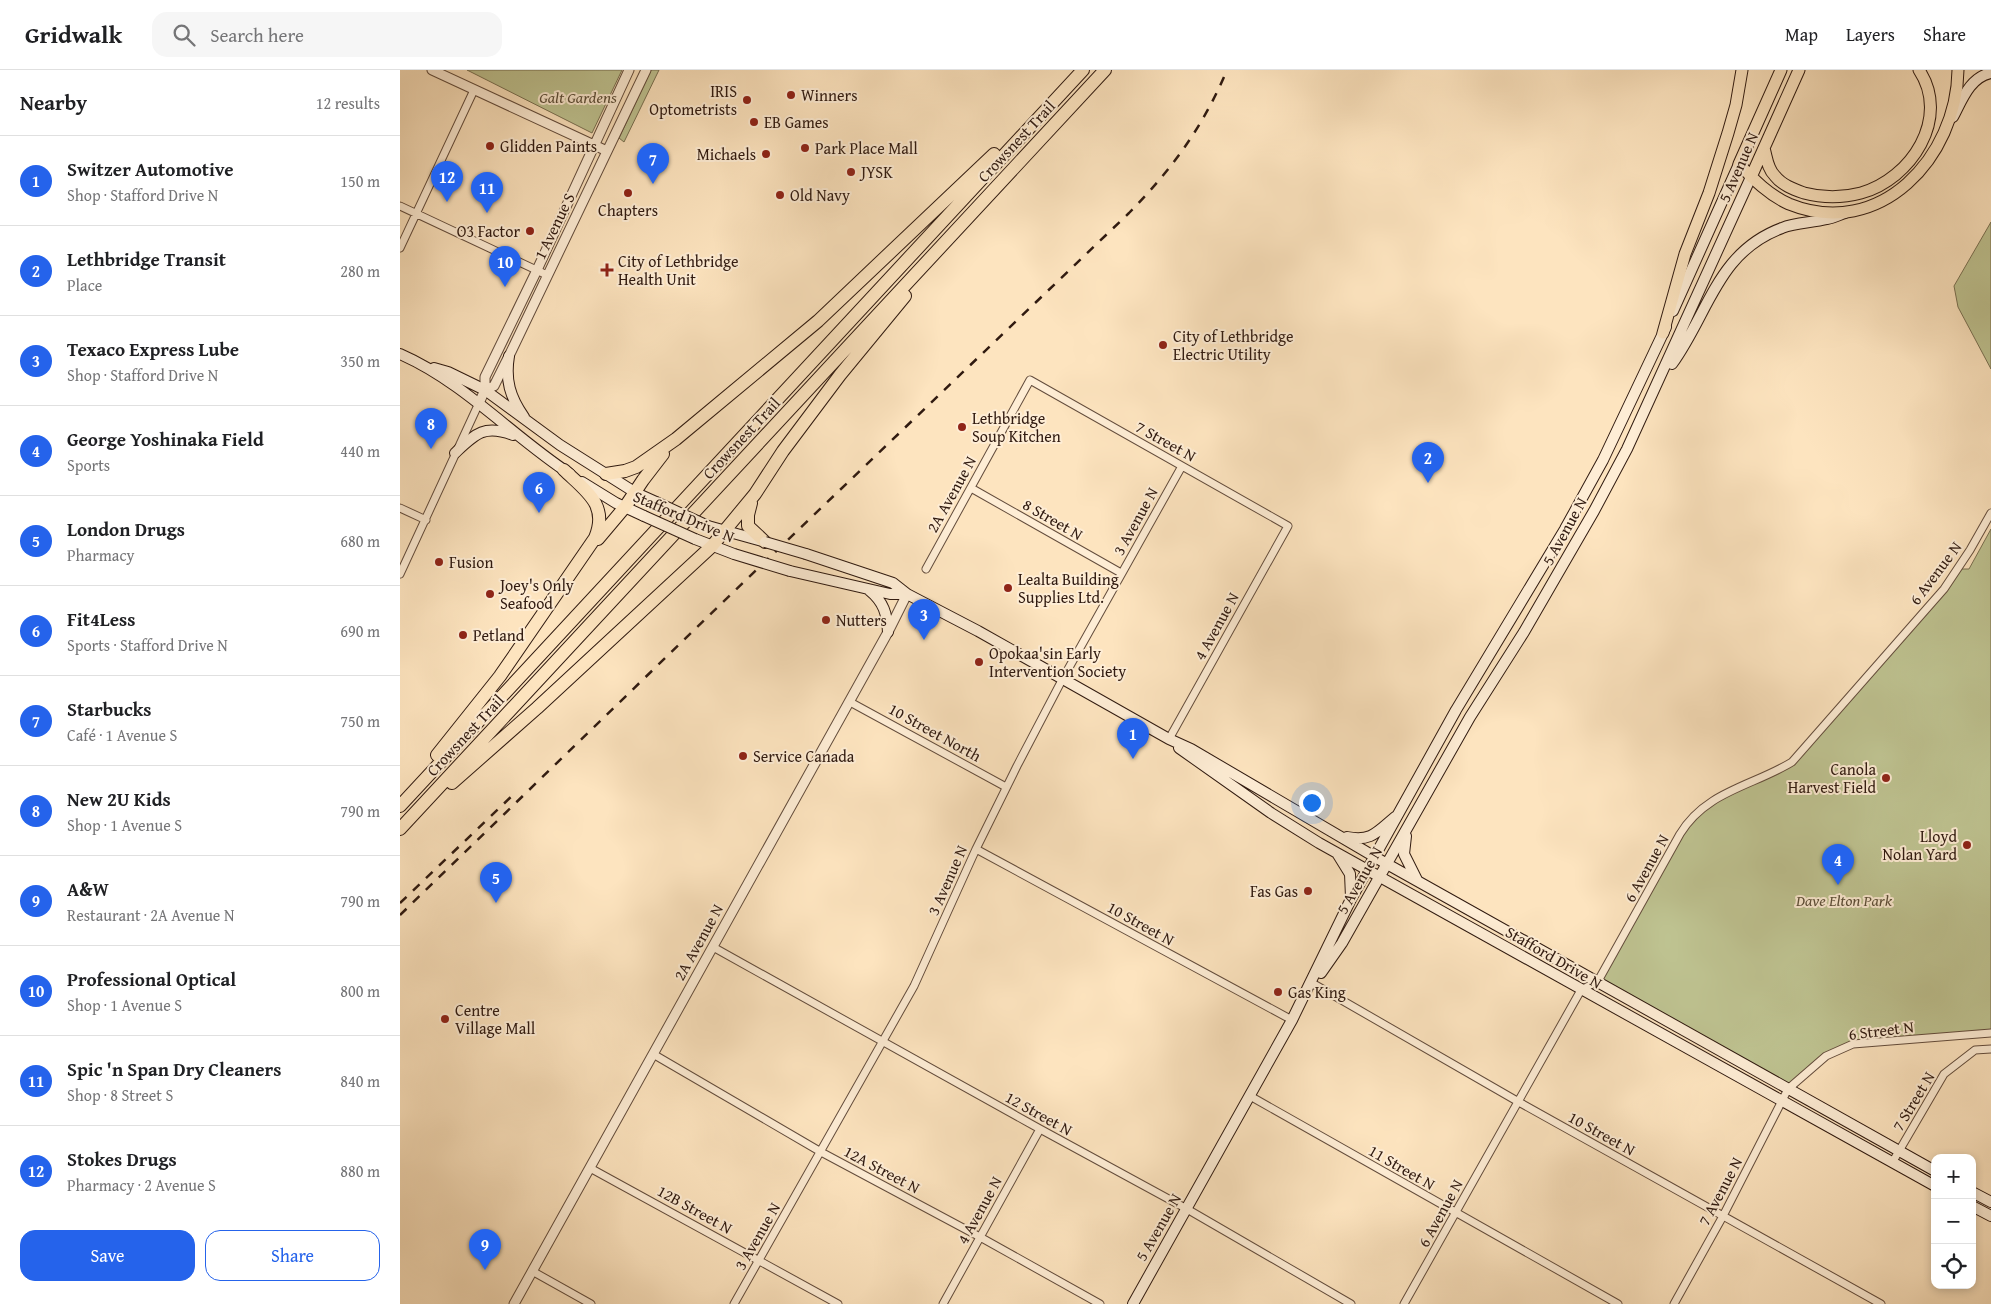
<!DOCTYPE html>
<html lang="en">
<head>
<meta charset="utf-8">
<style>
  body { margin:0; font-family:"Gentium Book Plus",serif; background:#f6f6f6; color:#202124 }
  .controls { position:absolute; right:15px; bottom:15px; display:grid; overflow:hidden; border-radius:10px; box-shadow:0 2px 8px #0003 }
  .controls button { width:45px; height:45px; display:grid; place-items:center; padding:0; border:0; border-bottom:1px solid #e0e0e0; background:#fff; color:#202124; font:25px sans-serif }
  .you { position:absolute; left:911px; top:732px; width:18px; height:18px; margin:-12px; border:4px solid #fff; border-radius:50%; background:#1a73e8; box-shadow:0 0 0 8px #1a73e833 }
  .badge { display:grid; place-items:center; width:32px; height:32px; border-radius:50%; background:#2563eb; color:#fff; font-size:16px; font-weight:700 }
  .pin { position:absolute; translate:-50% -41px; filter:drop-shadow(0 1px 2px #0008) }
  .pin::after { content:''; position:absolute; top:26px; width:18px; height:15px; background:inherit; clip-path:polygon(0 0,100% 0,50% 100%) }
  .list { margin:0; padding:0; list-style:none }
  h2 { display:flex; justify-content:space-between; align-items:center; height:65px; margin:0; padding:0 20px; font-size:21px }
  h2 small { font-size:16px; font-weight:400; color:#757577 }
  .list li { display:grid; grid-template-columns:32px 1fr auto; gap:15px; align-items:center; box-sizing:border-box; height:90px; padding:0 20px; border-top:1px solid #e0e0e0 }
  .list b { display:block; font-size:19px; white-space:nowrap }
  .list p { margin:0; font-size:16px; white-space:nowrap; color:#757577 }
  .list em { font-size:16px; font-style:normal; color:#757577 }
  .actions { display:flex; gap:10px; padding:15px 20px }
  .actions a { flex:1; padding:11px 0; border:1px solid #2563eb; border-radius:15px; text-align:center; font-size:18px; color:#2563eb }
  .actions .main { background:#2563eb; color:#fff }
  .icon { flex:none; width:28px; height:28px; fill:none; stroke:currentColor; stroke-width:2; stroke-linecap:round; stroke-linejoin:round }
  .map { position:relative; flex:none; width:1591px; height:1234px; overflow:hidden }
  header { display:flex; align-items:center; gap:30px; box-sizing:border-box; height:70px; padding:0 25px; background:#fff; border-bottom:1px solid #e0e0e0 }
  header strong { font-size:24px }
  nav { display:flex; gap:28px; margin-inline-start:auto; font-size:18px }
  .search { width:350px; height:45px; background:#f6f6f6; display:flex; align-items:center; gap:12px; box-sizing:border-box; padding:0 18px; border-radius:15px; color:#757577; font-size:19px }
  main { display:flex }
  aside { flex:1; background:#fff }
  .map>svg:first-child { display:block }
  .green { fill:#bfc492; stroke:#786f51 }
  .lines { fill:none; stroke-linecap:round; stroke-linejoin:round }
  .minor-casing { stroke:#634c3c; stroke-width:9 }
  .tertiary-casing { stroke:#634c3c; stroke-width:11 }
  .secondary-casing { stroke:#301a10; stroke-width:12 }
  .primary-casing { stroke:#301a10; stroke-width:13 }
  .motorway-casing { stroke:#301a10; stroke-width:14 }
  .minor { stroke:#feedd5; stroke-width:7 }
  .tertiary { stroke:#feedd5; stroke-width:9 }
  .secondary { stroke:#feedd5; stroke-width:10 }
  .primary { stroke:#fde4bf; stroke-width:11 }
  .motorway { stroke:#fde4bf; stroke-width:12 }
  .rail { stroke:#301a10; stroke-width:2.5; stroke-dasharray:9 9; stroke-linecap:butt }
  .secondary-bridge-casing { stroke:#301a10; stroke-width:12; stroke-linecap:butt }
  .secondary-bridge { stroke:#feedd5; stroke-width:10 }
  .poi-dot { fill:#8f2418; stroke:#feedd5; stroke-width:2 }
  .labels { text-anchor:middle; dominant-baseline:central; stroke-width:4; stroke-linejoin:round; paint-order:stroke }
  .poi-label { font-size:16px; fill:#301a10; stroke:#feedd5; text-anchor:start }
  .park-label { font-size:16px; font-style:italic; fill:#5b4d37; stroke:#feedd5 }
  .street-label { font-size:16px; fill:#301a10; stroke:#feedd5 }
</style>
</head>
<body>
<header>
<strong>Gridwalk</strong>
<div class="search"><svg class="icon" aria-label="search" viewBox="0 0 24 24"><circle cx="10" cy="10" r="6"/><path d="M15 15l6 6"/></svg>Search here</div>
<nav><a>Map</a><a>Layers</a><a>Share</a></nav>
</header>
<main>
<aside>
<h2>Nearby<small>12 results</small></h2>
<ul class="list">
<li><span class="badge">1</span><div><b>Switzer Automotive</b><p>Shop · Stafford Drive N</p></div><em>150 m</em></li>
<li><span class="badge">2</span><div><b>Lethbridge Transit</b><p>Place</p></div><em>280 m</em></li>
<li><span class="badge">3</span><div><b>Texaco Express Lube</b><p>Shop · Stafford Drive N</p></div><em>350 m</em></li>
<li><span class="badge">4</span><div><b>George Yoshinaka Field</b><p>Sports</p></div><em>440 m</em></li>
<li><span class="badge">5</span><div><b>London Drugs</b><p>Pharmacy</p></div><em>680 m</em></li>
<li><span class="badge">6</span><div><b>Fit4Less</b><p>Sports · Stafford Drive N</p></div><em>690 m</em></li>
<li><span class="badge">7</span><div><b>Starbucks</b><p>Café · 1 Avenue S</p></div><em>750 m</em></li>
<li><span class="badge">8</span><div><b>New 2U Kids</b><p>Shop · 1 Avenue S</p></div><em>790 m</em></li>
<li><span class="badge">9</span><div><b>A&amp;W</b><p>Restaurant · 2A Avenue N</p></div><em>790 m</em></li>
<li><span class="badge">10</span><div><b>Professional Optical</b><p>Shop · 1 Avenue S</p></div><em>800 m</em></li>
<li><span class="badge">11</span><div><b>Spic 'n Span Dry Cleaners</b><p>Shop · 8 Street S</p></div><em>840 m</em></li>
<li><span class="badge">12</span><div><b>Stokes Drugs</b><p>Pharmacy · 2 Avenue S</p></div><em>880 m</em></li>
</ul>
<div class="actions"><a class="main">Save</a><a>Share</a></div>
</aside>
<div class="map">
<svg width="1591" height="1234" viewBox="0 0 1591 1234">
  <rect width="100%" height="100%" fill="#fde4bf"/>
  <filter id="stains"><feTurbulence type="fractalNoise" baseFrequency=".004" numOctaves="4"/><feColorMatrix values="0 0 0 0 .2 0 0 0 0 .09 0 0 0 0 .02 0 0 0 .5 -.17"/></filter>
  <radialGradient id="worn" r=".72"><stop offset=".6" stop-color="#630" stop-opacity="0"/><stop offset="1" stop-color="#630" stop-opacity=".3"/></radialGradient>
  <!-- green -->
  <path class="green" d="M67,0H222L192,63Z
    M251,0H259L224,72L219,68Z
    M1591,152V299L1558,237L1554,216Z
    M1591,459V963L1453,974L1426,986L1388,1019L1198,911L1280,764L1305,735L1392,692L1558,499H1569Z"/>
  <g class="lines">
    <defs>
      <path id="minor" d="M0,136L147,205
        M0,178L74,20
        M571,418L721,503
        M0,438L26,450
        M526,499L630,310L888,456L769,669
        M0,504L79,333
        M450,632L606,717
        M576,779L892,950
        M313,877L640,1059L787,1139L951,1234
        M912,913L1117,1031L1481,1234
        M253,984L421,1082L580,1167L700,1234
        M850,1026L1218,1234
        M1492,1093L1544,1004L1575,980L1591,979
        M190,1098L438,1234
        M132,1201L191,1234
        M334,1234L514,916L576,779L617,696L662,610L782,396
        M543,1234L640,1059
        M1004,1234L1181,920L1198,911L1280,764C1306,721 1353,716 1392,692L1544,519L1570,480L1591,443
        M1274,1234L1323,1146L1388,1019L1426,986L1453,974L1591,963"/>
      <path id="tertiary" d="M32,0L207,81
        M85,320L94,316L109,286L246,0
        M79,333L85,320V307L137,200L229,0
        M114,1234L488,562L507,524"/>
      <path id="secondary" d="M1553,47C1562,30 1570,7 1591,3
        M1273,241L1339,94
        M0,284C64,312 112,366 170,404
        M109,286C105,310 110,327 124,347
        M1272,294C1309,243 1317,182 1382,158C1396,152 1412,153 1427,149C1433,148 1439,145 1445,143
        M34,298L48,302L85,320L160,375L236,423L256,432
        M55,383C75,364 84,354 113,365
        M182,412L216,433L244,446
        M308,456L362,471
        M295,469L334,484
        M406,484L493,513L507,524L578,561L769,669L791,679L987,794L1535,1101
        M390,501L490,524H507
        M469,520C484,532 487,544 488,562
        M779,678L871,743L919,773L1535,1116
        M1006,766L1004,784L1017,810
        M947,767C971,772 977,762 995,747
        M937,783L950,804L951,827
        M921,903L942,873L1070,647L1124,562L1194,441L1227,379L1351,107
        M1572,1122L1591,1132
        M1572,1136L1591,1146
        M733,1234L892,950L951,829L1056,640L1165,459L1203,390L1266,257"/>
      <path id="primary" d="M1381,0L1339,94C1354,110 1369,125 1389,134C1480,171 1557,87 1558,0
        M1364,78C1367,88 1367,98 1375,106C1382,115 1393,119 1404,123C1423,128 1442,128 1461,123C1511,109 1551,48 1519,0
        M1351,107L1399,0
        M1263,263L1285,184L1309,123L1328,63L1336,35L1342,0"/>
      <path id="motorway" d="M206,404L225,401L236,397L276,369L418,251L594,84
        M351,433L348,445V456L365,472
        M198,469L225,437L243,410L263,384
        M37,685L100,606L195,468C209,435 186,421 164,400
        M52,713L137,638L312,476L355,424L383,381L440,305L505,226
        M0,736L683,0
        M0,759L705,0"/>
    </defs>
    <!-- minor casing -->
    <use href="#minor" class="minor-casing"/>
    <!-- tertiary casing -->
    <use href="#tertiary" class="tertiary-casing"/>
    <!-- secondary casing -->
    <use href="#secondary" class="secondary-casing"/>
    <!-- primary casing -->
    <use href="#primary" class="primary-casing"/>
    <!-- motorway casing -->
    <use href="#motorway" class="motorway-casing"/>
    <!-- minor -->
    <use href="#minor" class="minor"/>
    <!-- tertiary -->
    <use href="#tertiary" class="tertiary"/>
    <!-- secondary -->
    <use href="#secondary" class="secondary"/>
    <!-- primary -->
    <use href="#primary" class="primary"/>
    <!-- motorway -->
    <use href="#motorway" class="motorway"/>
    <!-- rail -->
    <path class="rail" d="M0,833L114,724
      M0,845L323,532L729,143C772,99 803,57 827,0"/>
    <defs>
      <path id="secondary-bridge" d="M256,432L308,456
        M244,446L295,469
        M365,472L406,484
        M334,484L390,501"/>
    </defs>
    <!-- secondary-bridge casing -->
    <use href="#secondary-bridge" class="secondary-bridge-casing"/>
    <!-- secondary-bridge -->
    <use href="#secondary-bridge" class="secondary-bridge"/>
  </g>
  <!-- markers -->
  <g class="poi-dot">
    <circle cx="391" cy="25" r="5"/>
    <circle cx="347" cy="30" r="5"/>
    <circle cx="354" cy="52" r="5"/>
    <circle cx="90" cy="76" r="5"/>
    <circle cx="405" cy="78" r="5"/>
    <circle cx="366" cy="84" r="5"/>
    <circle cx="451" cy="102" r="5"/>
    <circle cx="228" cy="123" r="5"/>
    <circle cx="380" cy="125" r="5"/>
    <circle cx="130" cy="161" r="5"/>
    <path d="M204.5 192.5h5v5h5v5h-5v5h-5v-5h-5v-5h5z"/>
    <circle cx="763" cy="275" r="5"/>
    <circle cx="562" cy="357" r="5"/>
    <circle cx="39" cy="492" r="5"/>
    <circle cx="608" cy="518" r="5"/>
    <circle cx="90" cy="524" r="5"/>
    <circle cx="426" cy="550" r="5"/>
    <circle cx="63" cy="565" r="5"/>
    <circle cx="579" cy="592" r="5"/>
    <circle cx="343" cy="686" r="5"/>
    <circle cx="1486" cy="708" r="5"/>
    <circle cx="1567" cy="775" r="5"/>
    <circle cx="908" cy="821" r="5"/>
    <circle cx="878" cy="922" r="5"/>
    <circle cx="45" cy="949" r="5"/>
  </g>
  <g class="labels">
    <!-- poi labels -->
    <g class="poi-label">
      <text x="337" y="21" text-anchor="end">IRIS<tspan x="337" dy="18">Optometrists</tspan></text>
      <text x="401" y="25">Winners</text>
      <text x="364" y="52">EB Games</text>
      <text x="100" y="76">Glidden Paints</text>
      <text x="415" y="78">Park Place Mall</text>
      <text x="356" y="84" text-anchor="end">Michaels</text>
      <text x="461" y="102">JYSK</text>
      <text x="390" y="125">Old Navy</text>
      <text x="228" y="140" text-anchor="middle">Chapters</text>
      <text x="120" y="161" text-anchor="end">O3 Factor</text>
      <text x="218" y="191">City of Lethbridge<tspan x="218" dy="18">Health Unit</tspan></text>
      <text x="773" y="266">City of Lethbridge<tspan x="773" dy="18">Electric Utility</tspan></text>
      <text x="572" y="348">Lethbridge<tspan x="572" dy="18">Soup Kitchen</tspan></text>
      <text x="49" y="492">Fusion</text>
      <text x="618" y="509">Lealta Building<tspan x="618" dy="18">Supplies Ltd.</tspan></text>
      <text x="100" y="515">Joey's Only<tspan x="100" dy="18">Seafood</tspan></text>
      <text x="436" y="550">Nutters</text>
      <text x="73" y="565">Petland</text>
      <text x="589" y="583">Opokaa'sin Early<tspan x="589" dy="18">Intervention Society</tspan></text>
      <text x="353" y="686">Service Canada</text>
      <text x="1476" y="699" text-anchor="end">Canola<tspan x="1476" dy="18">Harvest Field</tspan></text>
      <text x="1557" y="766" text-anchor="end">Lloyd<tspan x="1557" dy="18">Nolan Yard</tspan></text>
      <text x="898" y="821" text-anchor="end">Fas Gas</text>
      <text x="888" y="922">Gas King</text>
      <text x="55" y="940">Centre<tspan x="55" dy="18">Village Mall</tspan></text>
    </g>
    <!-- park labels -->
    <g class="park-label">
      <text x="178" y="27">Galt Gardens</text>
      <text x="1444" y="830">Dave Elton Park</text>
    </g>
    <!-- street labels -->
    <g class="street-label">
      <text transform="translate(616 71) rotate(-47)">Crowsnest Trail</text>
      <text transform="translate(1338 97) rotate(-66)">5 Avenue N</text>
      <text transform="translate(154 156) rotate(-64)">1 Avenue S</text>
      <text transform="translate(341 368) rotate(-47)">Crowsnest Trail</text>
      <text transform="translate(766 371) rotate(29)">7 Street N</text>
      <text transform="translate(551 424) rotate(-61)">2A Avenue N</text>
      <text transform="translate(284 446) rotate(23)">Stafford Drive N</text>
      <text transform="translate(653 449) rotate(30)">8 Street N</text>
      <text transform="translate(735 451) rotate(-61)">3 Avenue N</text>
      <text transform="translate(1164 461) rotate(-61)">5 Avenue N</text>
      <text transform="translate(1535 503) rotate(-53)">6 Avenue N</text>
      <text transform="translate(816 556) rotate(-61)">4 Avenue N</text>
      <text transform="translate(535 662) rotate(29)">10 Street North</text>
      <text transform="translate(65 665) rotate(-47)">Crowsnest Trail</text>
      <text transform="translate(1246 798) rotate(-61)">6 Avenue N</text>
      <text transform="translate(547 810) rotate(-66)">3 Avenue N</text>
      <text transform="translate(959 810) rotate(-60)">5 Avenue N</text>
      <text transform="translate(741 853) rotate(29)">10 Street N</text>
      <text transform="translate(298 872) rotate(-61)">2A Avenue N</text>
      <text transform="translate(1154 887) rotate(30)">Stafford Drive N</text>
      <text transform="translate(1481 960) rotate(-7)">6 Street N</text>
      <text transform="translate(1513 1031) rotate(-59)">7 Street N</text>
      <text transform="translate(639 1043) rotate(29)">12 Street N</text>
      <text transform="translate(1202 1063) rotate(29)">10 Street N</text>
      <text transform="translate(1002 1097) rotate(30)">11 Street N</text>
      <text transform="translate(482 1099) rotate(28)">12A Street N</text>
      <text transform="translate(1320 1121) rotate(-62)">7 Avenue N</text>
      <text transform="translate(295 1139) rotate(29)">12B Street N</text>
      <text transform="translate(579 1140) rotate(-61)">4 Avenue N</text>
      <text transform="translate(1040 1143) rotate(-61)">6 Avenue N</text>
      <text transform="translate(758 1157) rotate(-60)">5 Avenue N</text>
      <text transform="translate(357 1166) rotate(-60)">3 Avenue N</text>
    </g>
  </g>
  <rect width="100%" height="100%" filter="url(#stains)"/>
  <rect width="100%" height="100%" fill="url(#worn)"/>
</svg>
<div class="controls">
<button>+</button>
<button>−</button>
<button><svg class="icon" aria-label="locate" viewBox="0 0 24 24"><circle cx="12" cy="12" r="6"/><path d="M12 2v4M12 18v4M2 12h4M18 12h4"/></svg></button>
</div>
<div class="you"></div>
<div class="pin badge" style="left:733px;top:689px">1</div>
<div class="pin badge" style="left:1028px;top:413px">2</div>
<div class="pin badge" style="left:524px;top:570px">3</div>
<div class="pin badge" style="left:1438px;top:815px">4</div>
<div class="pin badge" style="left:96px;top:833px">5</div>
<div class="pin badge" style="left:139px;top:443px">6</div>
<div class="pin badge" style="left:253px;top:114px">7</div>
<div class="pin badge" style="left:31px;top:379px">8</div>
<div class="pin badge" style="left:85px;top:1200px">9</div>
<div class="pin badge" style="left:105px;top:217px">10</div>
<div class="pin badge" style="left:87px;top:143px">11</div>
<div class="pin badge" style="left:47px;top:132px">12</div>
</div>
</main>
</body>
</html>
